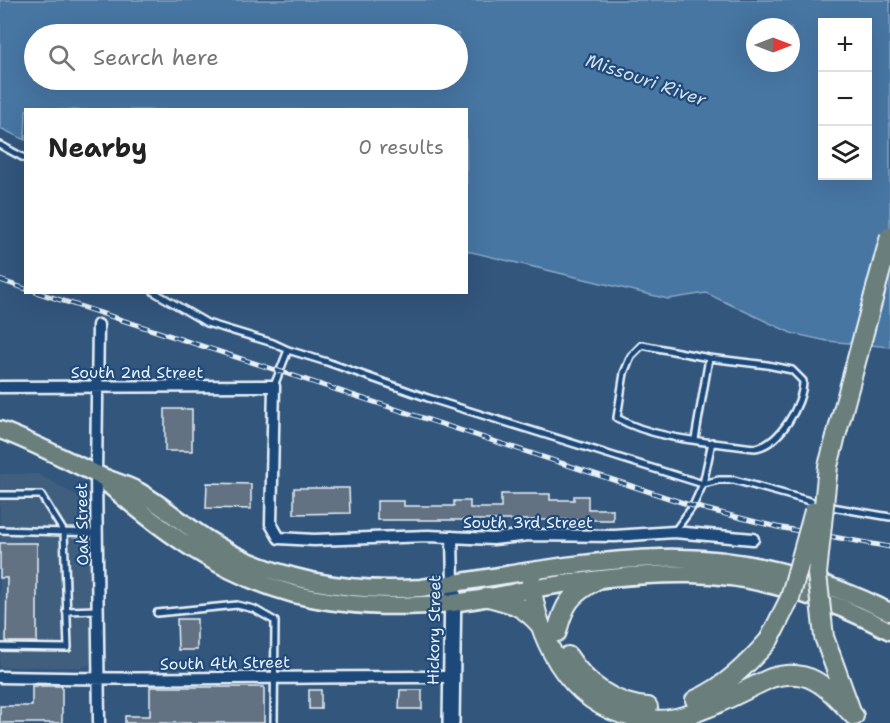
<!DOCTYPE html>
<html lang="en">
<head>
<meta charset="utf-8">
<style>
  body { margin:0; font-family:"Shantell Sans",sans-serif; background:#f2f2f2; color:#222 }
  .controls { position:absolute; right:18px; top:18px; display:grid; overflow:hidden; border-radius:0px; box-shadow:0 6px 24px #0002 }
  .controls button { width:54px; height:54px; display:grid; place-items:center; padding:0; border:0; border-bottom:2px solid #e0e0e0; background:#fff; color:#222; font:30px sans-serif }
  .compass { position:absolute; left:746px; top:18px; width:54px; height:54px; border-radius:50%; background:#fff; box-shadow:0 6px 24px #0002; rotate:90deg }
  .list { margin:0; padding:0; list-style:none }
  h2 { display:flex; justify-content:space-between; align-items:center; height:78px; margin:0; padding:0 24px; font-size:26px }
  h2 small { font-size:20px; font-weight:400; color:#767676 }
  .icon { flex:none; width:33px; height:33px; fill:none; stroke:currentColor; stroke-width:2; stroke-linecap:round; stroke-linejoin:round }
  .map { position:relative; flex:none; width:890px; height:723px; overflow:hidden }
  .search { position:absolute; background:#fff; box-shadow:0 6px 24px #0002; left:24px; top:24px; width:444px; height:66px; display:flex; align-items:center; gap:15px; box-sizing:border-box; padding:0 21px; border-radius:33px; color:#767676; font-size:22px }
  .panel { position:absolute; background:#fff; box-shadow:0 6px 24px #0002; left:24px; top:108px; width:444px; height:186px; border-radius:0px }
  .map>svg:first-child { display:block }
  .built { fill:#415e7f }
  .water { fill:#4776a3; stroke:#87a7c5; stroke-width:1.5; fill-rule:evenodd }
  .building { fill:#637283; stroke:#e8f1f8; stroke-width:1.5 }
  .lines { fill:none; stroke-linecap:round; stroke-linejoin:round }
  .lane-casing { stroke:#e8f1f8; stroke-width:10 }
  .street-casing { stroke:#e8f1f8; stroke-width:15 }
  .secondary-casing { stroke:#e8f1f8; stroke-width:20 }
  .primary-casing { stroke:#e8f1f8; stroke-width:21 }
  .highway-casing { stroke:#e8f1f8; stroke-width:22 }
  .lane { stroke:#1f4a7a; stroke-width:5 }
  .street { stroke:#1f4a7a; stroke-width:10 }
  .secondary { stroke:#1f4a7a; stroke-width:15 }
  .primary { stroke:#6b7f7c; stroke-width:16 }
  .highway { stroke:#6b7f7c; stroke-width:18 }
  .rail-casing { stroke:#e8f1f8; stroke-width:5 }
  .rail { stroke:#1f4a7a; stroke-width:3; stroke-dasharray:9; stroke-linecap:butt }
  .highway-bridge-casing { stroke:#e8f1f8; stroke-width:22; stroke-linecap:butt }
  .highway-bridge { stroke:#6b7f7c; stroke-width:18 }
  .labels { text-anchor:middle; dominant-baseline:central; stroke-width:4.5; stroke-linejoin:round; paint-order:stroke }
  .street-label { font-size:16px; fill:#e8f1f8; stroke:#1f4a7a }
  .water-label { font-size:18px; font-style:italic; fill:#d0dfeb; stroke:#1f4a7a }
</style>
</head>
<body>
<div class="map">
<svg width="890" height="723" viewBox="0 0 890 723">
  <rect width="100%" height="100%" fill="#33567d"/>
  <filter id="ink" filterUnits="userSpaceOnUse"><feTurbulence type="fractalNoise" baseFrequency=".0167" numOctaves="2"/><feDisplacementMap in="SourceGraphic" scale="12" xChannelSelector="R" yChannelSelector="G"/><feConvolveMatrix kernelMatrix="1 2 1 2 8 2 1 2 1" color-interpolation-filters="sRGB"/></filter>
  <g filter="url(#ink)">
    <!-- built -->
    <path class="built" d="M0,474H38L90,503L92,660L89,665L82,667H0Z"/>
    <!-- water -->
    <path class="water" d="M0,0H890V347L827,341L791,333L706,293L668,299L467,251L466,110H26L25,140L0,128ZM822,22H868V176H822ZM755,27H791V63H755ZM34,34H458V80H34Z"/>
    <!-- building -->
    <path class="building" d="M165,409H192V451H165Z
      M207,483L251,484V509L206,508Z
      M294,488H349L350,513L294,514Z
      M501,494H550V500H574V496H588V509H613V520H377V501H404V506H454V501H470V508H501Z
      M0,543H37V642H6L7,578H0Z
      M177,619H197V650H178Z
      M32,686H62V723H0V706H32Z
      M150,687H264V723H125V716H150Z
      M309,690H321V709H309Z
      M400,690H422V709H399Z"/>
    <g class="lines">
      <defs>
        <path id="lane" d="M0,145L26,159
          M154,292L207,323L273,343L288,350L327,362L428,398L703,484L719,480H734L817,503
          M642,345L709,358L767,365L792,370L803,381C803,405 779,445 755,448C712,442 655,440 617,418L624,373L631,356Z
          M274,386L288,350
          M695,439L709,358
          M0,495H41L64,532L68,648L0,647
          M826,506L890,517
          M0,530L96,533
          M675,531L693,506L703,484L712,442
          M66,611L97,610
          M157,613L237,605L254,609L275,621L274,723"/>
        <path id="street" d="M98,325L96,474L99,723
          M0,387L274,386L271,524L279,538L314,540L428,536L493,539L529,535L615,536L674,532L753,539
          M452,537L453,584
          M0,677C150,681 301,676 451,677"/>
        <path id="secondary" d="M451,723L453,584"/>
        <path id="primary" d="M0,430C33,442 64,459 96,474C109,480 125,484 138,491C163,505 185,526 210,541C272,580 348,593 421,588C500,577 581,560 661,558C739,556 821,577 890,612
          M108,484C163,532 222,575 294,594C345,607 400,608 452,603C480,600 509,593 537,588C587,580 639,573 691,574C759,575 830,599 890,631"/>
        <path id="highway" d="M530,572C535,635 566,703 633,717C645,719 658,721 670,719C703,714 740,692 771,678C811,666 828,689 854,716
          M488,597C512,603 524,606 540,625
          M557,632C564,604 570,595 595,581
          M568,656C586,684 614,705 648,707
          M831,656L850,708
          M695,700C725,687 748,664 769,640"/>
      </defs>
      <!-- lane casing -->
      <use href="#lane" class="lane-casing"/>
      <!-- street casing -->
      <use href="#street" class="street-casing"/>
      <!-- secondary casing -->
      <use href="#secondary" class="secondary-casing"/>
      <!-- primary casing -->
      <use href="#primary" class="primary-casing"/>
      <!-- highway casing -->
      <use href="#highway" class="highway-casing"/>
      <!-- lane -->
      <use href="#lane" class="lane"/>
      <!-- street -->
      <use href="#street" class="street"/>
      <!-- secondary -->
      <use href="#secondary" class="secondary"/>
      <!-- primary -->
      <use href="#primary" class="primary"/>
      <!-- highway -->
      <use href="#highway" class="highway"/>
      <defs>
        <path id="rail" d="M0,280L26,289
          M36,292L693,506L777,527L890,547"/>
      </defs>
      <!-- rail casing -->
      <use href="#rail" class="rail-casing"/>
      <!-- rail -->
      <use href="#rail" class="rail"/>
      <defs>
        <path id="highway-bridge" d="M769,640L790,598L814,511
          M831,656L824,637L817,574L828,466L890,236"/>
      </defs>
      <!-- highway-bridge casing -->
      <use href="#highway-bridge" class="highway-bridge-casing"/>
      <!-- highway-bridge -->
      <use href="#highway-bridge" class="highway-bridge"/>
    </g>
  </g>
  <g class="labels">
    <!-- street labels -->
    <g class="street-label">
      <text x="137" y="372">South 2nd Street</text>
      <text x="528" y="522">South 3rd Street</text>
      <text transform="translate(82 524) rotate(-91)">Oak Street</text>
      <text transform="translate(434 630) rotate(-89)">Hickory Street</text>
      <text transform="translate(225 663) rotate(-1)">South 4th Street</text>
    </g>
    <!-- water labels -->
    <g class="water-label">
      <text transform="translate(646 80) rotate(19)">Missouri River</text>
    </g>
  </g>
</svg>
<div class="controls">
<button>+</button>
<button>−</button>
<button><svg class="icon" aria-label="layers" viewBox="0 0 24 24"><path d="M12 4l9 5-9 5-9-5zM3 14l9 5 9-5"/></svg></button>
</div>
<svg class="compass" viewBox="-18 -18 36 36"><path d="M0-13l5 13h-10z" fill="#e53935"/><path d="M0 13l5-13h-10z" fill="#767676"/></svg>
<div class="search"><svg class="icon" aria-label="search" viewBox="0 0 24 24"><circle cx="10" cy="10" r="6"/><path d="M15 15l6 6"/></svg>Search here</div>
<section class="panel">
<h2>Nearby<small>0 results</small></h2>
<ul class="list">
</ul>
</section>
</div>
</body>
</html>
